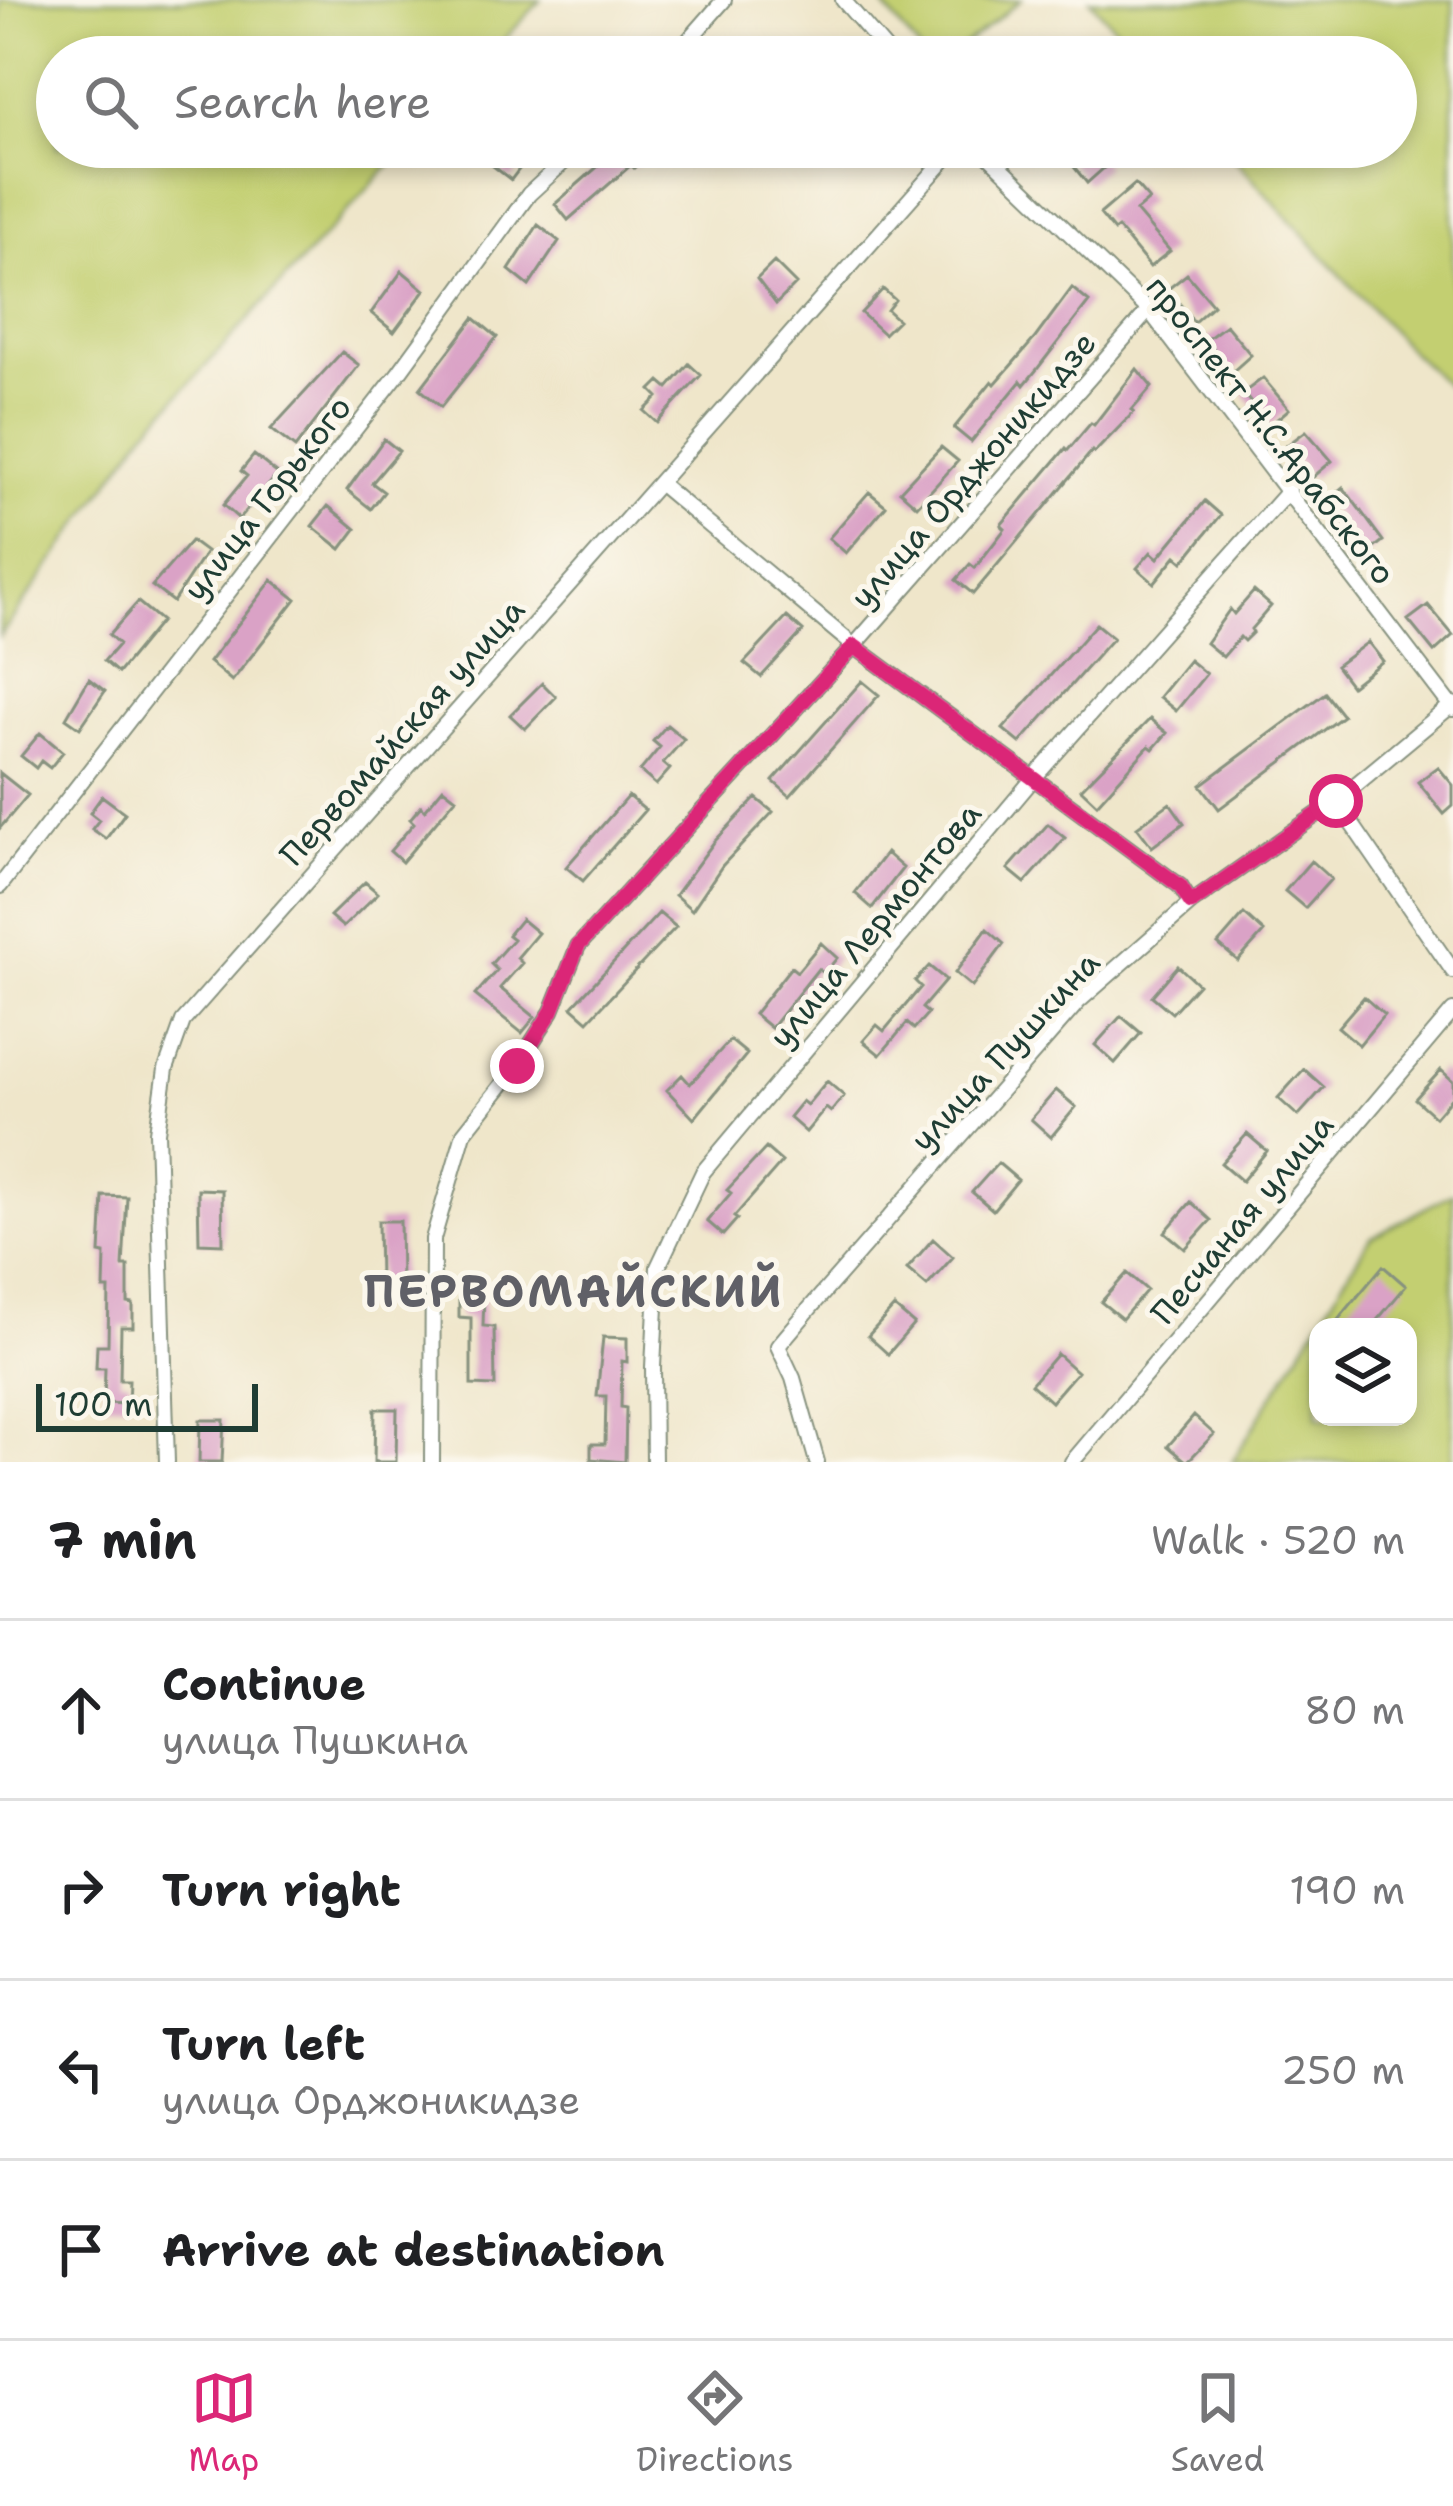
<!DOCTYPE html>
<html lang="en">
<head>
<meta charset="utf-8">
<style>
  body { margin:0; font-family:"Shantell Sans",sans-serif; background:#f2f2f2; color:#202124 }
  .controls { position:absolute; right:36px; bottom:36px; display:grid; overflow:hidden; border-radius:24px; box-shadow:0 6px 18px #0003 }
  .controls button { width:108px; height:108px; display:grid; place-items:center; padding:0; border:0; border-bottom:3px solid #e0e0e0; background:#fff; color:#202124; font:60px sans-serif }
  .scale { position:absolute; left:36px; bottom:30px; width:222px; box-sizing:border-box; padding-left:12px; border:6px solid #1f3d34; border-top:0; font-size:33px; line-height:42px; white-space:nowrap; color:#1f3d34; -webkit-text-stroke:9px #fbf7ec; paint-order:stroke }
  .stop { position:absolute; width:36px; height:36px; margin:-27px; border:9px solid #db2777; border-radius:50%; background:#fff }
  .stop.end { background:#db2777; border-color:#fff; box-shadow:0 3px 12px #0008 }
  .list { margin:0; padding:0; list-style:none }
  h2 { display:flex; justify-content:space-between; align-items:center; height:156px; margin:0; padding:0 48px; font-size:51px }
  h2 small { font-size:39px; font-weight:400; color:#757577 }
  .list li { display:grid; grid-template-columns:78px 1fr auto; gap:36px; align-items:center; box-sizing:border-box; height:180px; padding:0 48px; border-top:3px solid #e0e0e0 }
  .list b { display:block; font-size:45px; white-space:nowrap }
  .list p { margin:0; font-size:39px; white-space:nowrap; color:#757577 }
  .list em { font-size:39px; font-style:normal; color:#757577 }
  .icon { flex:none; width:66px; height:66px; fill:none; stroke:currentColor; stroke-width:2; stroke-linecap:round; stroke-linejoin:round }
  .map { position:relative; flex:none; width:1453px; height:1462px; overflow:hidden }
  .search { position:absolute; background:#fff; box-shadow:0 6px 18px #0003; left:36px; right:36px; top:36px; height:132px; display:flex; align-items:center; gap:30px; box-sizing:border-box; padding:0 42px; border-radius:66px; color:#757577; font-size:45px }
  .sheet { height:876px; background:#fff }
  nav { display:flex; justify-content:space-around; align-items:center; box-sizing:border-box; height:168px; border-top:3px solid #e0e0e0; background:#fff; font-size:33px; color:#757577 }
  nav a { display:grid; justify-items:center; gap:6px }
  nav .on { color:#db2777 }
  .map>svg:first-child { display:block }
  .green { fill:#c3cf71; stroke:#718652; stroke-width:3; fill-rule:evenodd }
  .building { fill:#daa2c6 }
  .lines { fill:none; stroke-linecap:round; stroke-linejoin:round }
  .street-casing { stroke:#87927f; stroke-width:18 }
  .street { stroke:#fff; stroke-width:14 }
  .route { stroke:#db2777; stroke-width:15 }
  .labels { text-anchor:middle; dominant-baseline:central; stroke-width:10; stroke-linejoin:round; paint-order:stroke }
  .street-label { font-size:33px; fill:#1f3d34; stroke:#fbf7ec }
  .district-label { font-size:45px; font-weight:bold; letter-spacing:3px; fill:#606067; stroke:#fbf7ec }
</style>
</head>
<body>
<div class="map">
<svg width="1453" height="1462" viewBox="0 0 1453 1462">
  <rect width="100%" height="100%" fill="#fbf7ec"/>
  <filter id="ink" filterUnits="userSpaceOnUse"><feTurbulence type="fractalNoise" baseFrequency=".00833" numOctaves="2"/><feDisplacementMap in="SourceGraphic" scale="24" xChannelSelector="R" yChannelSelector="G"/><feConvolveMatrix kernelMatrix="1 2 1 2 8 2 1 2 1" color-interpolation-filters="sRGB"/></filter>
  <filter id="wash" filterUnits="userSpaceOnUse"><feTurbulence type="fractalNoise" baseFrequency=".004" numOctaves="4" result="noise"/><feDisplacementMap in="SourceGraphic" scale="48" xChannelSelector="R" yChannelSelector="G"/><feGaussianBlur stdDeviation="2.7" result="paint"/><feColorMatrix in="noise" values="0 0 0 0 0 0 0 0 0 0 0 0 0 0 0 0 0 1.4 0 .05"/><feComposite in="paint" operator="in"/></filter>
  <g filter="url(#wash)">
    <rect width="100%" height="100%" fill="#efe6ca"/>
    <!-- green -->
    <path class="green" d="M0,0H541L488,57H57V147H406L145,432L0,636Z
      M879,0H1021L950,57H925Z
      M1090,0H1453V391L1409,350L1224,147H1396V57H1142Z
      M1453,1193V1462H1232L1370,1238ZM1318,1327H1408V1417H1318Z"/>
    <g id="blocks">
      <!-- building -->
      <path class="building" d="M508,147H536L511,180L493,166Z
        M620,147H643L649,154L634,168L631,165L568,220L555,204Z
        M1058,147H1090L1106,166L1087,183Z
        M1135,184L1149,200L1136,211L1170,251L1150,267L1118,228L1114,231L1100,214Z
        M538,225L559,241L529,286L509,270Z
        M774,262L796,284L776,304L757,279Z
        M402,271L425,290L394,332L371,313Z
        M1187,274L1213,305L1194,322L1168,289Z
        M1072,288L1089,302L1038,368L1024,385L1021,381L971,442L954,428L992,381L995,384L1035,338Z
        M883,289L895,300L887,310L898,320L884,334L861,313Z
        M474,318L497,337L441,407L420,389Z
        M1226,325L1251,355L1232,372L1206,340Z
        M342,352L359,365L295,448L271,429Z
        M689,364L701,375L657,423L644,411L658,397L651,390L660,381L668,388Z
        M1137,369L1152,387L1132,410L1134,412L1094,453L1092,451L973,594L956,580L970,564L975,568L1005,529L1001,525L1066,448L1068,450L1091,423L1094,425Z
        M1263,378L1289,409L1269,426L1243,393Z
        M1306,431L1332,461L1312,478L1286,446Z
        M384,439L399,451L372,483L384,492L371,509L347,490Z
        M941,447L958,461L917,506L900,491Z
        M254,455L278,474L239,519L223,505L247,476L241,471Z
        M1343,487L1383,541L1365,555L1326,501Z
        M869,492L886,506L846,553L829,538Z
        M1205,501L1221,515L1183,562L1176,556L1154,583L1137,568L1151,552L1158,558Z
        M328,506L356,529L341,549L312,526Z
        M191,541L206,552L173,602L152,586Z
        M272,580L296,599L232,681L209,662Z
        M1254,591L1271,606L1251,629L1253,632L1244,641L1240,637L1223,657L1206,643L1230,609L1234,614Z
        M138,602L161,621L118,673L104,661L119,644L109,635Z
        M1428,605L1453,635L1434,652L1408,620Z
        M787,617L803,631L761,677L744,663Z
        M1096,624L1113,638L1020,743L1003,729Z
        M1368,642L1383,661L1351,686L1336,666Z
        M1189,660L1206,674L1176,711L1159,697Z
        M89,679L105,691L80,728L66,718Z
        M862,681L879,695L790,796L773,781Z
        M542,683L556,697L525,729L510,715Z
        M1325,693L1343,716L1219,809L1201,785Z
        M1150,719L1167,733L1153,749L1149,746L1097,804L1081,789Z
        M667,725L684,739L663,763L670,769L656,785L640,771L660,747L653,741Z
        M40,733L63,752L50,768L41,761L36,768L21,756Z
        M1438,767L1453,785V806L1444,814L1418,782Z
        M0,773L28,795L0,828Z
        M443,788L456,798L402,862L390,851L414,823L410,819L421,806L425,810Z
        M102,796L125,813L106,839L92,829L99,820L90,813Z
        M628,796L645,810L583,881L566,867Z
        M756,798L773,812L722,866L692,910L675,895L714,842Z
        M1170,803L1184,823L1152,847L1137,827Z
        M1048,824L1065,838L1025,883L1008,869Z
        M886,853L903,868L872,908L855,893Z
        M1311,861L1331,879L1305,908L1285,891Z
        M365,882L378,893L343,927L330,916Z
        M659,913L676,927L588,1021L572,1007Z
        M1244,914L1264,932L1238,961L1218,944Z
        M521,919L538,933L517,958L522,963L500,988L535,1017L522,1033L475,995L497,970L491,964L513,939L508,935Z
        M987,929L1004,944L972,987L955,973Z
        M821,943L837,958L824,974L818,969L771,1028L754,1014L791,967L797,972Z
        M929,966L946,980L922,1008L928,1013L914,1029L907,1023L880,1055L863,1041L877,1025L884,1031L921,987L915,981Z
        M1178,966L1198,984L1172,1013L1152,996Z
        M1364,997L1384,1015L1359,1045L1338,1027Z
        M1121,1016L1141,1033L1115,1063L1095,1045Z
        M730,1040L747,1054L694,1119L667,1090L682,1075L690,1084Z
        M1304,1069L1324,1087L1298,1116L1278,1098Z
        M1441,1070L1453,1081V1096L1435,1117L1415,1099Z
        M827,1081L844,1096L831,1112L826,1108L806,1132L789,1117L802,1101L807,1105Z
        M1056,1090L1076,1107L1051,1137L1031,1119Z
        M1247,1134L1267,1151L1242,1181L1221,1163Z
        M766,1148L782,1162L734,1217L737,1219L723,1235L707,1221L731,1193L727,1190Z
        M998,1163L1018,1180L993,1210L972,1192Z
        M198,1189L222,1190L223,1244L199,1243Z
        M103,1196L127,1197L123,1266H128V1303L133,1304V1327H121L120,1380H129L128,1404L104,1403L105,1368H96L97,1345H108L109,1289H104L105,1254L100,1253Z
        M1191,1202L1211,1220L1185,1249L1165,1232Z
        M378,1221H400L401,1282H379Z
        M933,1239L953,1257L927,1286L907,1269Z
        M1383,1266L1406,1286L1378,1319L1372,1327H1332Z
        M1127,1273L1147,1290L1122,1319L1101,1302Z
        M459,1294L484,1295L483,1326L494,1327L495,1386L471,1385V1318L459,1317Z
        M894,1307L914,1324L888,1354L868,1336Z
        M603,1337L627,1338V1362L622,1361L621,1407L626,1408L625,1462L591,1459V1444H605L606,1396H597Z
        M1057,1354L1077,1372L1051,1402L1031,1384Z
        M375,1409H397L396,1462H374Z
        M1194,1416L1214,1434L1187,1462L1168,1446Z
        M200,1420H224L222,1462H199Z"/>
    </g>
  </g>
  <g filter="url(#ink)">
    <use href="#blocks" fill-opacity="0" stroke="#87927f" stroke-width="3"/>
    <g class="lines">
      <defs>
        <path id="street" d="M843,0L892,57
          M674,57L724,0
          M980,147L1149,310L1453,709
          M659,483L854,646L1180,886L1191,903
          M1336,801L1453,971
          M0,886L398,374L529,194L580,147
          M167,1462L157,1132L166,1069L183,1021L956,147
          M432,1462L433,1239L464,1133L517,1066L552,1011L578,946L854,646L1149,310
          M654,1462L653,1367L658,1267L703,1172L1032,780L1289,490
          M817,1462L793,1378L778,1346L811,1307L1079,1001L1191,903L1336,801L1453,704
          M1072,1462L1453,1011"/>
      </defs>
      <!-- street casing -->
      <use href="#street" class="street-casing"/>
      <!-- street -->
      <use href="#street" class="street"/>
    </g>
  </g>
  <g class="lines" filter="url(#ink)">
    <!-- route -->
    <path class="route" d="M517,1066L552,1011L578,946L854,646L1180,886L1191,903L1336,801"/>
  </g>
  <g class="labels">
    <!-- street labels -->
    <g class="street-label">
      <text transform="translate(1271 430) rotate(52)">проспект Н.С.Арабского</text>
      <text transform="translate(973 470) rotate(-49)">улица Орджоникидзе</text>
      <text transform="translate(267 498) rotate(-52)">улица Горького</text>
      <text transform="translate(402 732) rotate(-48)">Первомайская улица</text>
      <text transform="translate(875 925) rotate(-50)">улица Лермонтова</text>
      <text transform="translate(1005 1051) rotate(-47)">улица Пушкина</text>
      <text transform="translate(1242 1219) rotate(-50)">Песчаная улица</text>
    </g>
    <!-- district labels -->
    <g class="district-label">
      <text x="574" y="1291">ПЕРВОМАЙСКИЙ</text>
    </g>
  </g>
</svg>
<div class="controls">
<button><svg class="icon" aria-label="layers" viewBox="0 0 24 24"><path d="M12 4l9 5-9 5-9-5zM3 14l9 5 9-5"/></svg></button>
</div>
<div class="scale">100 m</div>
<div class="stop" style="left:1336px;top:801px"></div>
<div class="stop end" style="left:517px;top:1066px"></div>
<div class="search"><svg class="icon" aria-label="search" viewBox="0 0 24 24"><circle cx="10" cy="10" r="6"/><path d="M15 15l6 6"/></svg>Search here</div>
</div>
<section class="sheet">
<h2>7 min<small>Walk · 520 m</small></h2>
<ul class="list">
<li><svg class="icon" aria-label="ahead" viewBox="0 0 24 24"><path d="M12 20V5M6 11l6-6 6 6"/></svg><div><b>Continue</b><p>улица Пушкина</p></div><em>80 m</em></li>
<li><svg class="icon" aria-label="right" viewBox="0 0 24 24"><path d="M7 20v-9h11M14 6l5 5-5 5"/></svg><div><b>Turn right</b></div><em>190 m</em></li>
<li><svg class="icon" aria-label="left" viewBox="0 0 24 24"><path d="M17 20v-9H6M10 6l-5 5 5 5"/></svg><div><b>Turn left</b><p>улица Орджоникидзе</p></div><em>250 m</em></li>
<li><svg class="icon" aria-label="arrive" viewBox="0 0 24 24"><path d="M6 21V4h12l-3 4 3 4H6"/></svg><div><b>Arrive at destination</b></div></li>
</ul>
</section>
<nav>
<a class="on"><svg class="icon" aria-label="map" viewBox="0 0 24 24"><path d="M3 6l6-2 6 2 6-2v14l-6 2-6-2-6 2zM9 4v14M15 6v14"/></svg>Map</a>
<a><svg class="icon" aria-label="directions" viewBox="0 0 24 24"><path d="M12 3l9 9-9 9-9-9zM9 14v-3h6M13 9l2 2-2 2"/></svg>Directions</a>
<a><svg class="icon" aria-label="saved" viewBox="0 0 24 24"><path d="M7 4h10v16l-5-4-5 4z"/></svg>Saved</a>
</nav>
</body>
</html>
